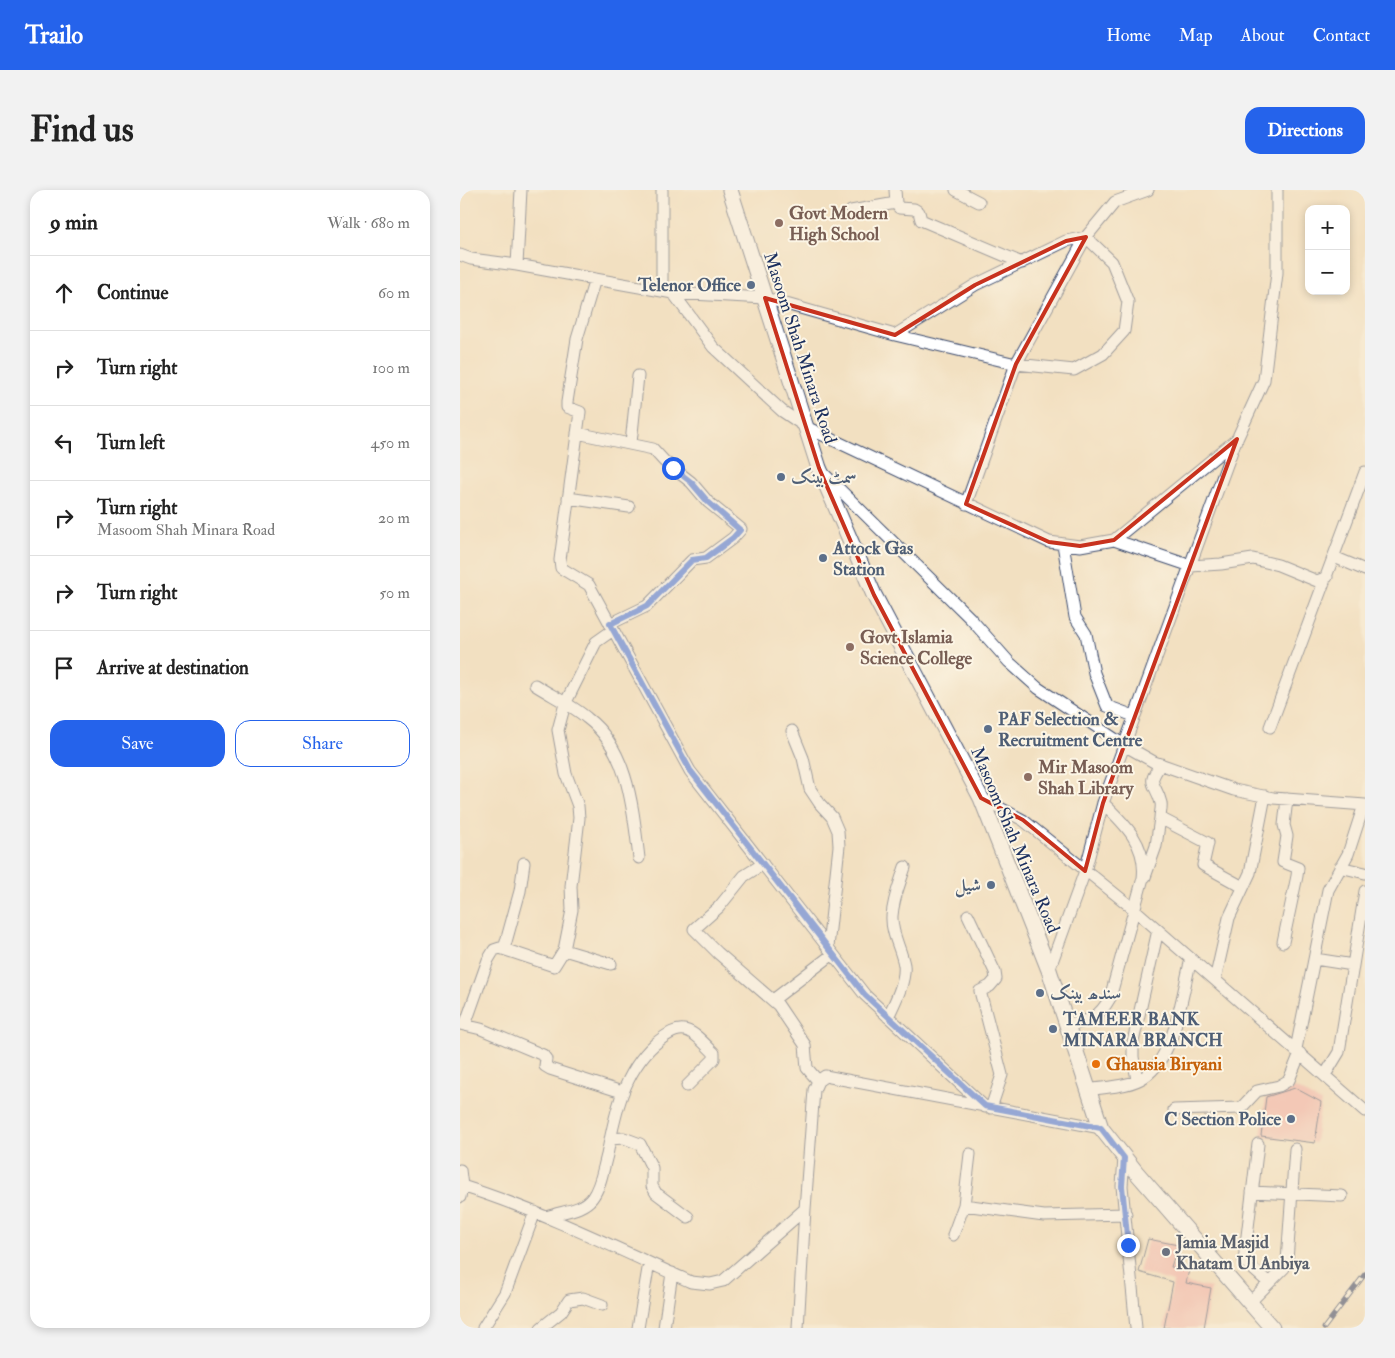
<!DOCTYPE html>
<html lang="en">
<head>
<meta charset="utf-8">
<style>
  body { margin:0; font-family:"IM FELL Double Pica",Amiri,serif; background:#f2f2f2; color:#222 }
  .controls { position:absolute; right:15px; top:15px; display:grid; overflow:hidden; border-radius:10px; box-shadow:0 2px 8px #0003 }
  .controls button { width:45px; height:45px; display:grid; place-items:center; padding:0; border:0; border-bottom:1px solid #e0e0e0; background:#fff; color:#222; font:25px sans-serif }
  .stop { position:absolute; width:15px; height:15px; margin:-11px; border:4px solid #2563eb; border-radius:50%; background:#fff }
  .stop.end { background:#2563eb; border-color:#fff; box-shadow:0 1px 5px #0008 }
  .list { margin:0; padding:0; list-style:none }
  h2 { display:flex; justify-content:space-between; align-items:center; height:65px; margin:0; padding:0 20px; font-size:21px }
  h2 small { font-size:16px; font-weight:400; color:#767676 }
  .list li { display:grid; grid-template-columns:32px 1fr auto; gap:15px; align-items:center; box-sizing:border-box; height:75px; padding:0 20px; border-top:1px solid #e0e0e0 }
  .list b { display:block; font-size:19px; white-space:nowrap }
  .list p { margin:0; font-size:16px; white-space:nowrap; color:#767676 }
  .list em { font-size:16px; font-style:normal; color:#767676 }
  .actions { display:flex; gap:10px; padding:15px 20px }
  .actions a { flex:1; padding:11px 0; border:1px solid #2563eb; border-radius:15px; text-align:center; font-size:18px; color:#2563eb }
  .actions .main { background:#2563eb; color:#fff }
  .icon { flex:none; width:28px; height:28px; fill:none; stroke:currentColor; stroke-width:2; stroke-linecap:round; stroke-linejoin:round }
  .map { position:relative; flex:none; width:905px; height:1138px; overflow:hidden; border-radius:15px }
  header { display:flex; align-items:center; gap:30px; box-sizing:border-box; height:70px; padding:0 25px; background:#2563eb; color:#fff }
  header strong { font-size:24px }
  nav { display:flex; gap:28px; margin-inline-start:auto; font-size:18px }
  .intro { display:flex; align-items:center; justify-content:space-between; box-sizing:border-box; height:120px; padding:0 30px }
  h1 { margin:0; font-size:35px }
  .button { padding:12px 22px; border-radius:15px; background:#2563eb; color:#fff; font-size:18px; font-weight:700 }
  main { display:flex; gap:30px; padding:0 30px }
  aside { flex:1; background:#fff; border-radius:15px; box-shadow:0 2px 8px #0003 }
  .map>svg:first-child { display:block }
  .building { fill:#f3aca9 }
  .lines { fill:none; stroke-linecap:round; stroke-linejoin:round }
  .minor-casing { stroke:#3b4a6d; stroke-width:13 }
  .major-casing { stroke:#3b4a6d; stroke-width:17 }
  .minor { stroke:#fff; stroke-width:11 }
  .major { stroke:#fff; stroke-width:15 }
  .rail-casing { stroke:#1b2f5e; stroke-width:5 }
  .rail { stroke:#fcf5e5; stroke-width:3; stroke-dasharray:9; stroke-linecap:butt }
  .route { stroke:#2563eb; stroke-width:6 }
  .marked { fill:none; stroke:#c8321e; stroke-width:4; stroke-linejoin:round }
  .education-dot { fill:#8d6e63; stroke:#fcf5e5; stroke-width:2 }
  .service-dot { fill:#5c6f8a; stroke:#fcf5e5; stroke-width:2 }
  .food-dot { fill:#e8710a; stroke:#fcf5e5; stroke-width:2 }
  .worship-dot { fill:#6b7280; stroke:#fcf5e5; stroke-width:2 }
  .labels { text-anchor:middle; dominant-baseline:central; stroke-width:4; stroke-linejoin:round; paint-order:stroke }
  .education-label { font-size:18px; font-weight:bold; fill:#785e54; stroke:#fcf5e5; text-anchor:start }
  .service-label { font-size:18px; font-weight:bold; fill:#4e5e75; stroke:#fcf5e5; text-anchor:start }
  .street-label { font-size:18px; fill:#1b2f5e; stroke:#fcf5e5 }
  .food-label { font-size:18px; font-weight:bold; fill:#c56008; stroke:#fcf5e5; text-anchor:start }
  .worship-label { font-size:18px; font-weight:bold; fill:#5b616d; stroke:#fcf5e5; text-anchor:start }
</style>
</head>
<body>
<header>
<strong>Trailo</strong>
<nav><a>Home</a><a>Map</a><a>About</a><a>Contact</a></nav>
</header>
<div class="intro"><h1>Find us</h1><a class="button">Directions</a></div>
<main>
<aside>
<h2>9 min<small>Walk · 680 m</small></h2>
<ul class="list">
<li><svg class="icon" aria-label="ahead" viewBox="0 0 24 24"><path d="M12 20V5M6 11l6-6 6 6"/></svg><div><b>Continue</b></div><em>60 m</em></li>
<li><svg class="icon" aria-label="right" viewBox="0 0 24 24"><path d="M7 20v-9h11M14 6l5 5-5 5"/></svg><div><b>Turn right</b></div><em>100 m</em></li>
<li><svg class="icon" aria-label="left" viewBox="0 0 24 24"><path d="M17 20v-9H6M10 6l-5 5 5 5"/></svg><div><b>Turn left</b></div><em>450 m</em></li>
<li><svg class="icon" aria-label="right" viewBox="0 0 24 24"><path d="M7 20v-9h11M14 6l5 5-5 5"/></svg><div><b>Turn right</b><p>Masoom Shah Minara Road</p></div><em>20 m</em></li>
<li><svg class="icon" aria-label="right" viewBox="0 0 24 24"><path d="M7 20v-9h11M14 6l5 5-5 5"/></svg><div><b>Turn right</b></div><em>50 m</em></li>
<li><svg class="icon" aria-label="arrive" viewBox="0 0 24 24"><path d="M6 21V4h12l-3 4 3 4H6"/></svg><div><b>Arrive at destination</b></div></li>
</ul>
<div class="actions"><a class="main">Save</a><a>Share</a></div>
</aside>
<div class="map">
<svg width="905" height="1138" viewBox="0 0 905 1138">
  <rect width="100%" height="100%" fill="#fcf5e5"/>
  <filter id="ink" filterUnits="userSpaceOnUse"><feTurbulence type="fractalNoise" baseFrequency=".02" numOctaves="2"/><feDisplacementMap in="SourceGraphic" scale="10" xChannelSelector="R" yChannelSelector="G"/><feConvolveMatrix kernelMatrix="1 2 1 2 8 2 1 2 1" color-interpolation-filters="sRGB"/></filter>
  <filter id="wash" filterUnits="userSpaceOnUse"><feTurbulence type="fractalNoise" baseFrequency=".0096" numOctaves="4" result="noise"/><feDisplacementMap in="SourceGraphic" scale="20" xChannelSelector="R" yChannelSelector="G"/><feGaussianBlur stdDeviation="1.12" result="paint"/><feColorMatrix in="noise" values="0 0 0 0 0 0 0 0 0 0 0 0 0 0 0 0 0 1.4 0 .05"/><feComposite in="paint" operator="in"/></filter>
  <g filter="url(#wash)">
    <rect width="100%" height="100%" fill="#f2e0c1"/>
    <g id="blocks">
      <!-- building -->
      <path class="building" d="M835,898L861,912L855,953L801,946L806,907Z
        M688,1049L718,1055L711,1077L729,1080L726,1093L751,1098L744,1138H704L713,1092L679,1082Z"/>
    </g>
  </g>
  <g filter="url(#ink)">
    <use href="#blocks" fill-opacity="0" stroke="#3b4a6d" stroke-width="1"/>
    <g class="lines">
      <defs>
        <path id="minor" d="M435,0L436,13L439,18L454,19L459,22L461,30L562,73
          M496,0L519,12
          M391,21L436,13
          M0,65L11,69L57,75L213,103L305,108L435,145L556,174L614,180L643,164L664,141L668,112L652,72L626,47L606,51L515,95L435,145
          M57,75L61,0
          M135,89L117,149L107,212V217L120,222L100,370L101,378L129,395L230,581L405,805L525,917
          M202,101V0
          M213,103L253,157L322,221L346,237L589,352L620,356L654,350L777,249L804,190L817,83V0
          M117,243L193,259L204,271L231,292L248,312L281,339L273,348L246,368L232,370L187,416L150,434
          M171,253L178,186
          M363,283L510,428L549,472L578,498L664,555L694,572L774,600L813,608L905,615
          M108,308L169,317
          M506,314L556,174L626,47L655,12L688,0
          M654,350L731,376L761,374L793,369L818,375L857,391L867,387
          M603,354L615,427L626,444L634,483L647,516L674,526
          M874,367L905,380
          M75,495C92,506 112,515 127,528C169,560 173,620 179,668
          M810,537L905,282
          M332,541L343,568L350,599L360,614L372,627L378,641L379,656L368,757
          M701,574C685,596 696,592 701,613C702,618 700,623 700,628L748,653L743,675L783,697
          M521,608L563,630L675,720L905,921
          M303,674L284,686L259,717L234,739L258,763L318,815L345,855L347,878L358,891
          M880,677L905,683
          M685,687L696,656L700,628
          M508,725L535,782L536,789L530,796L520,801L542,885L531,918
          M823,752L837,686L838,678L823,672L827,646L824,635L827,609
          M44,759L60,701L64,673
          M855,769L893,775
          M151,774L104,760L112,720L111,696L119,628L118,616L106,584L98,540L105,514L136,452L153,440
          M589,780L625,681L643,613L776,250
          M755,790L769,728L790,683L805,606
          M313,810L373,764
          M428,827C435,812 446,791 444,775C441,758 431,744 432,726C433,709 440,693 445,677
          M0,834L21,839L83,865L86,869L85,876L90,879L162,902
          M5,835L28,770L34,760L40,758L94,776L104,760
          M607,836C630,830 638,829 650,808L683,688C687,655 665,634 643,613
          M836,859L868,700L888,664L904,615
          M865,885L879,862L905,701
          M677,890L673,867V852L698,740
          M628,900C645,897 669,897 684,887C716,866 722,803 731,769
          M714,920L781,918L797,901L819,896L829,890L840,863
          M150,949L164,948L180,954L192,978V996L196,1003L228,1027
          M798,954L784,1071L809,1093
          M664,968L662,996L676,1138
          M0,980L2,996L0,1007
          M2,996C81,1021 156,1058 231,1092L250,1094L263,1091L345,1019L354,900L358,891L365,886L641,938
          M792,1002L882,1006
          M504,1015L584,1026L666,1024
          M87,1027C101,1021 122,1021 132,1008C141,996 143,979 147,965C155,924 163,883 195,854C224,829 231,840 254,863V869L227,896
          M493,1045L504,1015L510,964
          M789,1113L824,1078L827,1071L835,959
          M23,1138L45,1103L75,1022
          M81,1138L101,1122L109,1110L123,1108L142,1115
          M178,1138L189,1073
          M204,1138L212,1083
          M338,1138L345,1019"/>
        <path id="major" d="M270,0L359,278L414,405L521,608L589,780L641,938L676,982L812,1138"/>
      </defs>
      <!-- minor casing -->
      <use href="#minor" class="minor-casing"/>
      <!-- major casing -->
      <use href="#major" class="major-casing"/>
      <!-- minor -->
      <use href="#minor" class="minor"/>
      <!-- major -->
      <use href="#major" class="major"/>
      <defs>
        <path id="rail" d="M864,1138L905,1084"/>
      </defs>
      <!-- rail casing -->
      <use href="#rail" class="rail-casing"/>
      <!-- rail -->
      <use href="#rail" class="rail"/>
    </g>
  </g>
  <g class="lines" filter="url(#ink)">
    <!-- route -->
    <path class="route" d="M213,278L231,292L248,312L280,340L273,348L246,368L232,370L187,416L150,434L230,580L405,805L525,916L641,938L664,968L662,996L668,1055"/>
  </g>
  <!-- marked area -->
  <path d="M0 0H905V1138H0ZM626,47L556,174L506,314L589,352L620,356L654,350L777,249L643,613L625,681L563,630L521,608L414,405L359,278L305,108L435,145L515,95L606,51Z" fill="#f2e0c1" fill-opacity=".55" fill-rule="evenodd"/>
  <path class="marked" d="M626,47L556,174L506,314L589,352L620,356L654,350L777,249L643,613L625,681L563,630L521,608L414,405L359,278L305,108L435,145L515,95L606,51Z"/>
  <!-- markers -->
  <g class="education-dot">
    <circle cx="319" cy="33" r="5"/>
    <circle cx="390" cy="457" r="5"/>
    <circle cx="568" cy="587" r="5"/>
  </g>
  <g class="service-dot">
    <circle cx="291" cy="95" r="5"/>
    <circle cx="321" cy="287" r="5"/>
    <circle cx="363" cy="368" r="5"/>
    <circle cx="528" cy="539" r="5"/>
    <circle cx="531" cy="695" r="5"/>
    <circle cx="580" cy="803" r="5"/>
    <circle cx="593" cy="839" r="5"/>
    <circle cx="831" cy="929" r="5"/>
  </g>
  <circle class="food-dot" cx="636" cy="874" r="5"/>
  <circle class="worship-dot" cx="706" cy="1062" r="5"/>
  <g class="labels">
    <!-- education labels -->
    <g class="education-label">
      <text x="329" y="23">Govt Modern<tspan x="329" dy="21">High School</tspan></text>
      <text x="400" y="447">Govt Islamia<tspan x="400" dy="21">Science College</tspan></text>
      <text x="578" y="577">Mir Masoom<tspan x="578" dy="21">Shah Library</tspan></text>
    </g>
    <!-- service labels -->
    <g class="service-label">
      <text x="281" y="95" text-anchor="end">Telenor Office</text>
      <text x="331" y="287">سمٹ بینک</text>
      <text x="373" y="358">Attock Gas<tspan x="373" dy="21">Station</tspan></text>
      <text x="538" y="529">PAF Selection &amp;<tspan x="538" dy="21">Recruitment Centre</tspan></text>
      <text x="521" y="695" text-anchor="end">شیل</text>
      <text x="590" y="803">سندھ بینک</text>
      <text x="603" y="829">TAMEER BANK<tspan x="603" dy="21">MINARA BRANCH</tspan></text>
      <text x="821" y="929" text-anchor="end">C Section Police</text>
    </g>
    <!-- street labels -->
    <g class="street-label">
      <text transform="translate(340 158) rotate(72)">Masoom Shah Minara Road</text>
      <text transform="translate(555 650) rotate(67)">Masoom Shah Minara Road</text>
    </g>
    <!-- food labels -->
    <g class="food-label">
      <text x="646" y="874">Ghausia Biryani</text>
    </g>
    <!-- worship labels -->
    <g class="worship-label">
      <text x="716" y="1052">Jamia Masjid<tspan x="716" dy="21">Khatam Ul Anbiya</tspan></text>
    </g>
  </g>
</svg>
<div class="controls">
<button>+</button>
<button>−</button>
</div>
<div class="stop" style="left:213px;top:278px"></div>
<div class="stop end" style="left:668px;top:1055px"></div>
</div>
</main>
</body>
</html>
